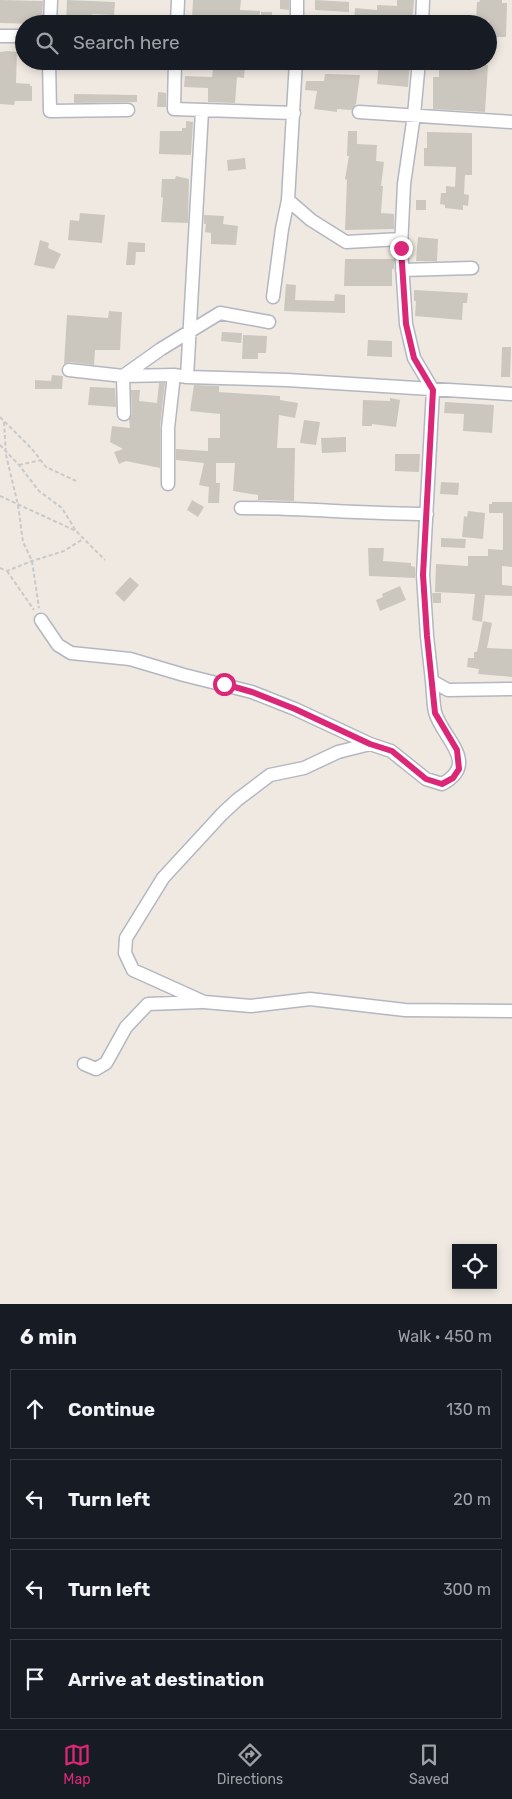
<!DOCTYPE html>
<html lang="en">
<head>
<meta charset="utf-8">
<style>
  body { margin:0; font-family:Rubik,sans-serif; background:#242831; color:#f1f3f6 }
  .controls { position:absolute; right:15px; bottom:15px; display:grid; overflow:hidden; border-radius:0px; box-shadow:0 2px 8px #0003 }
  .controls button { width:45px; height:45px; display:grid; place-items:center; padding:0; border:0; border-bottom:1px solid #363941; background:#171b24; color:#f1f3f6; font:25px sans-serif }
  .stop { position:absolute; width:15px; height:15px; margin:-11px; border:4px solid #db2777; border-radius:50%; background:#fff }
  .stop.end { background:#db2777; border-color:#fff; box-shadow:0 1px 5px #0008 }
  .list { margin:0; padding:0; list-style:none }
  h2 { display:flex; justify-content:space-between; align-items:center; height:65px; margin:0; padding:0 20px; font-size:21px }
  h2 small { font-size:16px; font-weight:400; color:#9ea1a6 }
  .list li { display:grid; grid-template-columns:32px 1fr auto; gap:15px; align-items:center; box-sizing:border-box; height:80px; margin:0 10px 10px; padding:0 10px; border:1px solid #363941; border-radius:0px }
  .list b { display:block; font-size:19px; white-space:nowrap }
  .list em { font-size:16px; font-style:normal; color:#9ea1a6 }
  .icon { flex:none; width:28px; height:28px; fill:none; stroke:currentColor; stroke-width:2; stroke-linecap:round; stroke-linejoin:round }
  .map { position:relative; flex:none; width:512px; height:1304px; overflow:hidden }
  .search { position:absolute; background:#171b24; box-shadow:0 2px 8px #0003; left:15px; right:15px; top:15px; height:55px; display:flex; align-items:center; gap:12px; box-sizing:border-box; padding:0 18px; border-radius:28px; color:#9ea1a6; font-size:19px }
  .sheet { height:425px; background:#171b24 }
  nav { display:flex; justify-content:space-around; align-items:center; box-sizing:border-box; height:70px; border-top:1px solid #363941; background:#171b24; font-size:14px; color:#9ea1a6 }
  nav a { display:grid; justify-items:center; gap:2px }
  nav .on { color:#db2777 }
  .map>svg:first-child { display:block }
  .building { fill:#cbc7bf }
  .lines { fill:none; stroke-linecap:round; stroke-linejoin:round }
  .minor-casing { stroke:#b4b7c1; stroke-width:15 }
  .path { stroke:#c9c9c9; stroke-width:2; stroke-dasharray:4 2.5; stroke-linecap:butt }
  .minor { stroke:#fff; stroke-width:12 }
  .route { stroke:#db2777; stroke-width:6 }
</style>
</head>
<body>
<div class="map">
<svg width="512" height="1304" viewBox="0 0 512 1304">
  <rect width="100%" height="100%" fill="#efe9e1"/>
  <!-- building -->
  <path class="building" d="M0,0L43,1L42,20H40L39,24L0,23Z
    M67,0L115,2L114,15L92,14V24H66Z
    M193,0H241L240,10L260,11L259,20L238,19V21L224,20V24H201L202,18H192Z
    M280,0H289V10L280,9Z
    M315,0L349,2V12L315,10Z
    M397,0H414L412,24H365L354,22L355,8L377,10V5L397,6Z
    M480,0H502V3H507L506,37H488L489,21L476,19L477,2H479Z
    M261,12H272V21H261Z
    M7,51L17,52L16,83L30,84V86H32V101H15L14,105L0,104V52Z
    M223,61L245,62L244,78L237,77L235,103L208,102V88L184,87L185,76L212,77L214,62Z
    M379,61H410L408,87L377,84Z
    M439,63L488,65L485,112L433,109V77H439Z
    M325,74L360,75L356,104L351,110L337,109V112L314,109L317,91L305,90L306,81H324Z
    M158,92L166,93V107H157Z
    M74,94L137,95V102L74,103Z
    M186,121L193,122L191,155L159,154L160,131H182V128H186Z
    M348,131H357V144L377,145L376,161L384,162L381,186H383L381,213L394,214V229L345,230L347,180L345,179L349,156H347Z
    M427,132L472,133V175H465L464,194L469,195L468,206L463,205V210L445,208V205L440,204L441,193H446V186L455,187L456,167L424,166V148H427Z
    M245,158L246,169L228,171L227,160Z
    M176,176L189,179L188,223L161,222L163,198L161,197L162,179H175Z
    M416,200H426V210H416Z
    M80,213L105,215L102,243L68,240L70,220L79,221Z
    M204,215L224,216L223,224L238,226L236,245L211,244V233L205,232L206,224H204Z
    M418,237L438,239L437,261H416Z
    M40,240L49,243L48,248L61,254L54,269L34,265Z
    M128,242L145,243V252H136L135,265H126Z
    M345,259H394V269H392V286H344Z
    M286,284L296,285L295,300L334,301L335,294L345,295V313L284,311Z
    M414,290L468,293L467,303H463L462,320L415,316L416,301H414Z
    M109,311L122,312L120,350H95L94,365L70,362L64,364L67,315L108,318Z
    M222,332L242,333L241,343L221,341Z
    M243,335L267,336L266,353H258V359H242Z
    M368,340L392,341V357L367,356Z
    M502,347H511L510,377H501Z
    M52,375L63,376L62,389H35V380L51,381Z
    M159,383H165L160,427V468L126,461L119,464L114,452L123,449L110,442L112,426L130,428L129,420L132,414L131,390H140L139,401L157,403Z
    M194,385L219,386V392L280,396V400L298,403L295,418L279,415L277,448H295L294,501L258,500V495L233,491L235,463H216V483H220L219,503H208L209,487L199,485L204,463L176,460V449L208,451V438H220V414L190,411Z
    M90,387L115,388L116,407L88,405Z
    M390,398L400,400L396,427L372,424V426H362L363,400L390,401Z
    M445,402L494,405L492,433L463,431L464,414L444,413Z
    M304,420L320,422L316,445L300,443Z
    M346,437V452L322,453L321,438Z
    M395,454H420L419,472L395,471Z
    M441,482L459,483L458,495L440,494Z
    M192,500L204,507L198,517L187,510Z
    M492,502H512V567L502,566V585L512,586V596L485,595L482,622L472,620L475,594L435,592L436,564L468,566V556H488V549L503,550V513H489V504H492Z
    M468,511L485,513L483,539L462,537L464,516L467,517Z
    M441,538L466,539L465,548L441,547Z
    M368,548H384L383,561L411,563V566L415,567V578L369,576Z
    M130,577L139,585L124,602L115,593Z
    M400,586L406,600L380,611L376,600L383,597L382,594Z
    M432,593H441V603H433Z
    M483,621L492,623L487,648L512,649V677L478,674L479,669L467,667L468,658H474V652H477Z"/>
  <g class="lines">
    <defs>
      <path id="minor" d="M50,24L51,0
        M177,24L178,0
        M297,24V0
        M422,24L423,0
        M0,36H24
        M49,61L50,111L128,110
        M175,61L174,109L294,113
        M296,61L288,200L311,220L346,242L401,239
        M419,61L414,115L404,184L401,248L406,324L414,358L433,390L423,575L427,636L432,681L448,690L512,689
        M202,111L187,377L287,380L512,394
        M359,112L512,122
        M402,270L472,268
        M273,297L282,229L288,200
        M69,370L123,376L174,375L187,377
        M124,414L123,376L161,349L220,313L269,322
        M168,484V428L174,375
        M241,508C303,508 365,514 427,514
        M41,620L58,645L71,653L130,659L184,675L252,692L295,709L370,744L391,751L426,779L442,784C481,763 442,738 435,712C433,702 433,691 432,681
        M370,744L338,752L304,768L270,775L237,800L222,814L163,878L126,938L125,953L133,970L204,1002L251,1006L310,999L405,1010L512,1011
        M84,1064L96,1069L106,1063L126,1027L148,1004L201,1002"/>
    </defs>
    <!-- minor casing -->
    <use href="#minor" class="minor-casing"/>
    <!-- path -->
    <path class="path" d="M0,417L32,449L46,467L76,481
      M4,422L6,455L18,505L23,542L32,561L39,608
      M0,445L19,465L39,491L62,508L76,531
      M19,465L41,460
      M0,496L76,531L105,560
      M0,568L7,571L32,561L64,551L83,539
      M7,571L34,610"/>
    <!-- minor -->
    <use href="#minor" class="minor"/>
  </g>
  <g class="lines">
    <!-- route -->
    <path class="route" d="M224,684L252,692L295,709L370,744L392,751L426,779L442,784L453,778L459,769L457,750L435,713L427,636L423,575L433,390L414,358L406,324L401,248"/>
  </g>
</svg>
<div class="controls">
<button><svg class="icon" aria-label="locate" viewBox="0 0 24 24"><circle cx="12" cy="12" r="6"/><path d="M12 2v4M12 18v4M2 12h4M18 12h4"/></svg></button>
</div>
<div class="stop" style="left:224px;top:684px"></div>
<div class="stop end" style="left:401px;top:248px"></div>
<div class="search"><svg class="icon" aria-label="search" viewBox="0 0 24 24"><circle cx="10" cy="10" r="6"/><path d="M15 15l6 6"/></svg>Search here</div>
</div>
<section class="sheet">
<h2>6 min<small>Walk · 450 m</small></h2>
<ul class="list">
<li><svg class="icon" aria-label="ahead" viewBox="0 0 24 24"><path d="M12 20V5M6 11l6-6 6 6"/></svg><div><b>Continue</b></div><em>130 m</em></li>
<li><svg class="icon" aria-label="left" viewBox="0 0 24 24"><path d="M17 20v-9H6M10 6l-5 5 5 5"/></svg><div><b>Turn left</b></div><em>20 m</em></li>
<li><svg class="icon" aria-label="left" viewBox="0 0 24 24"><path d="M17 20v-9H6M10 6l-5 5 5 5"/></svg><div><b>Turn left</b></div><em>300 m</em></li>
<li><svg class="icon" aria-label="arrive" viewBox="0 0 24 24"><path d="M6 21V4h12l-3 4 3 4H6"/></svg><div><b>Arrive at destination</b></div></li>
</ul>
</section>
<nav>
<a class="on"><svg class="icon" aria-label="map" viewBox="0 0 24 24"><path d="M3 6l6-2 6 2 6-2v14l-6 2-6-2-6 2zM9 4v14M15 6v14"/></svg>Map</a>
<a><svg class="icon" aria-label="directions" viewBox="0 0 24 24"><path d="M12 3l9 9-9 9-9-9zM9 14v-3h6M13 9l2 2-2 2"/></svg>Directions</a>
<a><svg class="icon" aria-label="saved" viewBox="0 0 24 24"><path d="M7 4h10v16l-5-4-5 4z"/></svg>Saved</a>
</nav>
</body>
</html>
